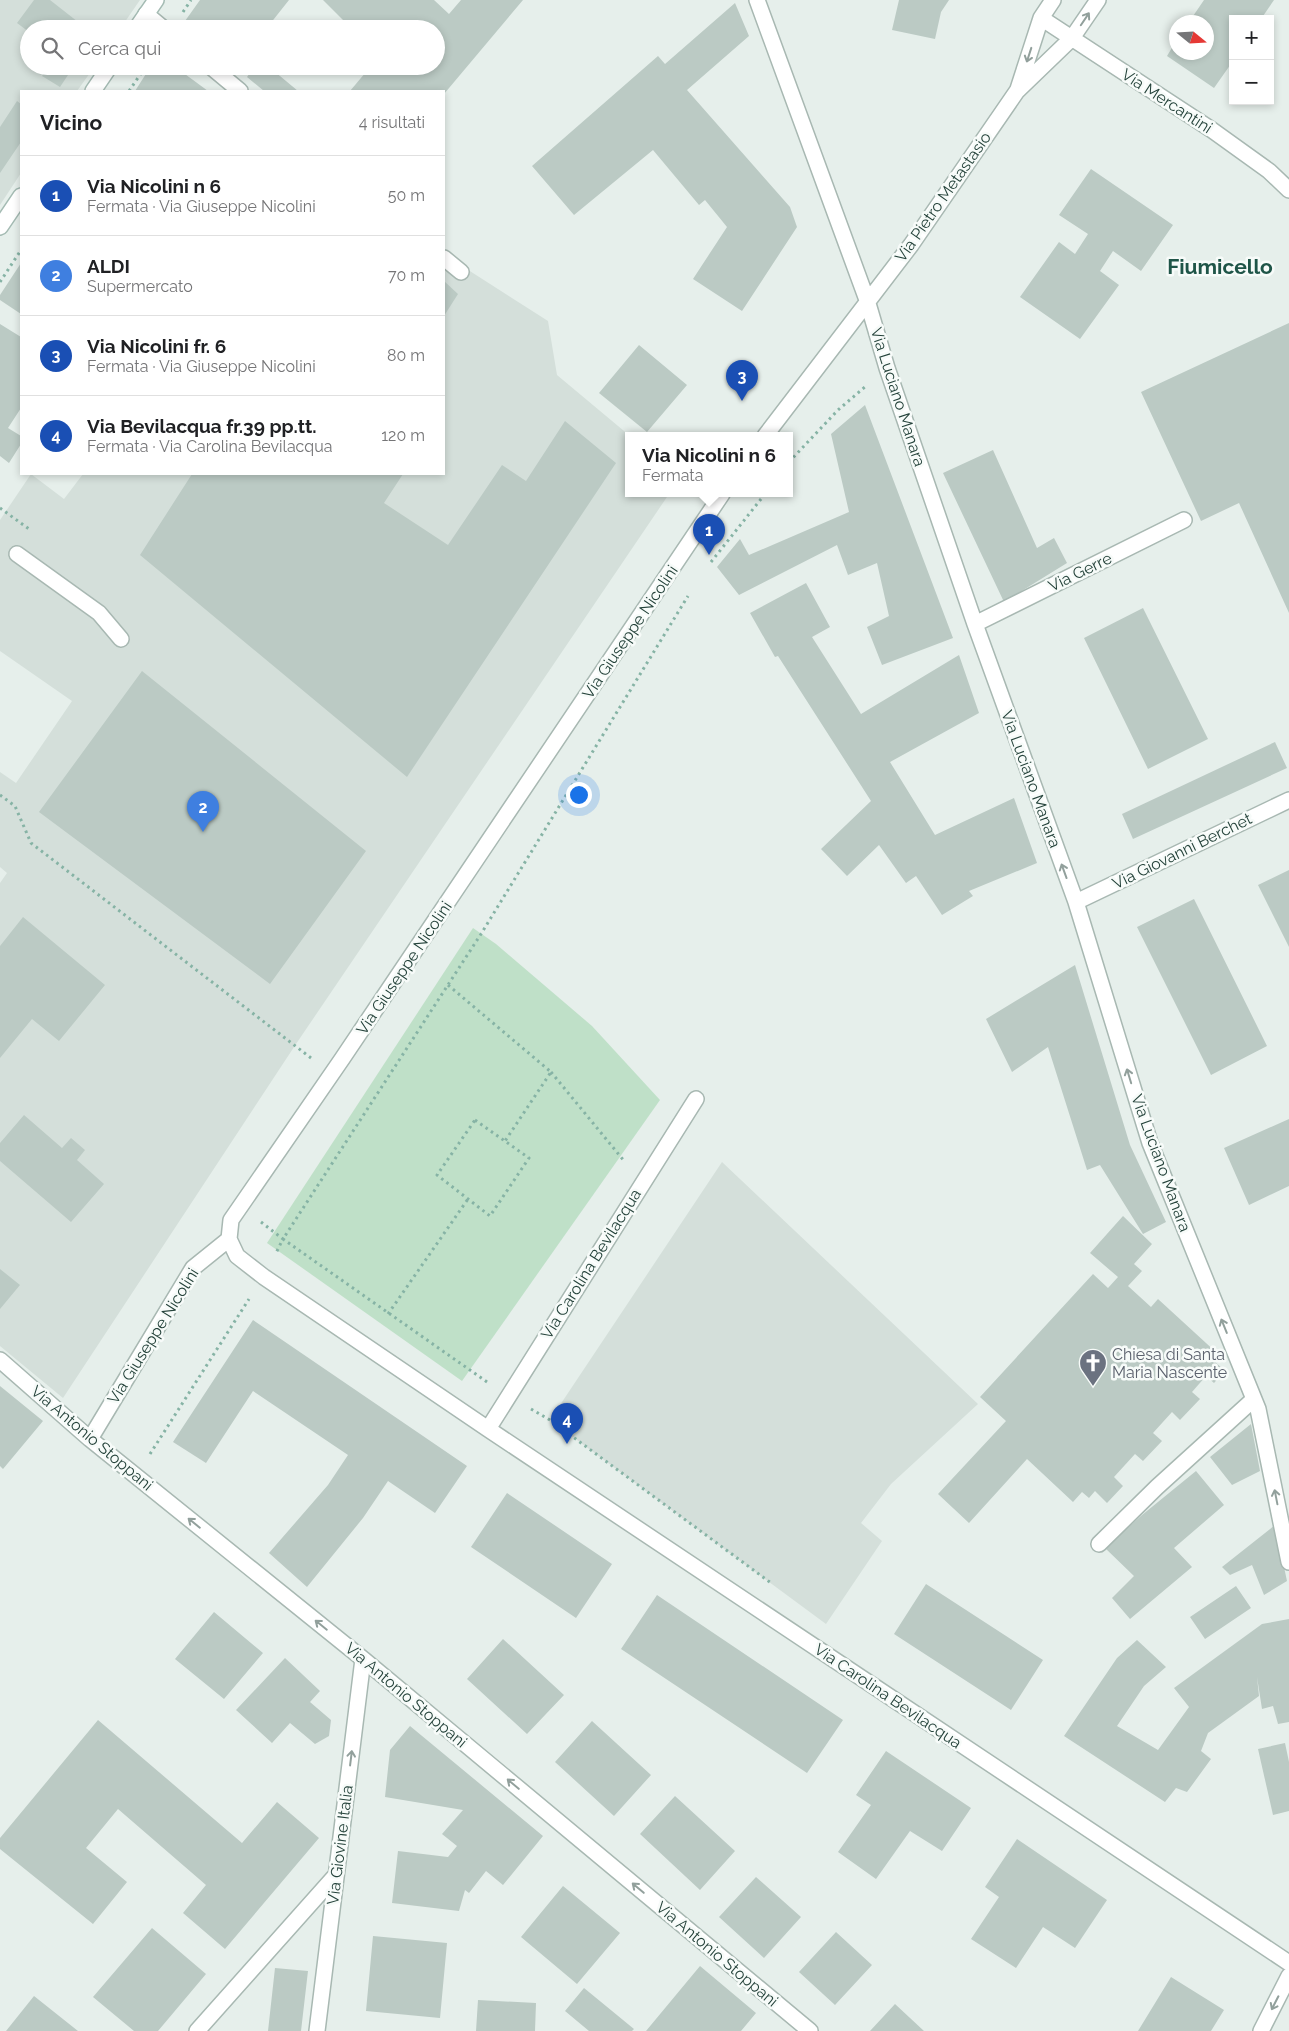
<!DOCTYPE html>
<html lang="it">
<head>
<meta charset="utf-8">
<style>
  body { margin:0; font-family:Raleway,sans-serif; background:#f6f6f6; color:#202124 }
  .controls { position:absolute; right:15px; top:15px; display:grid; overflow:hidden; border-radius:0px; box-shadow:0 2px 8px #0003 }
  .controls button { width:45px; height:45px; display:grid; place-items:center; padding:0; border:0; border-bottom:1px solid #e0e0e0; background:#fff; color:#202124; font:25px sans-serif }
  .compass { position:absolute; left:1169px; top:15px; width:45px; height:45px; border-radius:50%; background:#fff; box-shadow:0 2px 8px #0003; rotate:108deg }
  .you { position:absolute; left:578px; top:794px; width:18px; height:18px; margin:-12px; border:4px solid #fff; border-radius:50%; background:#1a73e8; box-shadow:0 0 0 8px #1a73e833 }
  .badge { display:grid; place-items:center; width:32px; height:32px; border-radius:50%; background:#1a73e8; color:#fff; font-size:16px; font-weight:700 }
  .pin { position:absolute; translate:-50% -41px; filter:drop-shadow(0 1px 2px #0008) }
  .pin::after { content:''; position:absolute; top:26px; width:18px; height:15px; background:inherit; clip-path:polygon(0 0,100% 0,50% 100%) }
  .popup { position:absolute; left:625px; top:432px; width:168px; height:65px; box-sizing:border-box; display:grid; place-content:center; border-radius:0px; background:#fff; filter:drop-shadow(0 1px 4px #0005); font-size:16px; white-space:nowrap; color:#757577 }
  .popup b { font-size:19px; color:#202124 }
  .popup::after { content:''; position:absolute; left:50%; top:100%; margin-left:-10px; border:10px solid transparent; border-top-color:#fff }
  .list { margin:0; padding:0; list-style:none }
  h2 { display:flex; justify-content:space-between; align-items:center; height:65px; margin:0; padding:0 20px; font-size:21px }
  h2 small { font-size:16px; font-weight:400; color:#757577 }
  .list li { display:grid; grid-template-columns:32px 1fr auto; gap:15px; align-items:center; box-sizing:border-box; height:80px; padding:0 20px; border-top:1px solid #e0e0e0 }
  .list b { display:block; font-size:19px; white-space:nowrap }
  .list p { margin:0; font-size:16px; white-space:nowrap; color:#757577 }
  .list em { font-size:16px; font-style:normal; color:#757577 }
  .icon { flex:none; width:28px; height:28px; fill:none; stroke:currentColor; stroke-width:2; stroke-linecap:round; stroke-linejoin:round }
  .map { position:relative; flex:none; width:1289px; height:2031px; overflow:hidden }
  .search { position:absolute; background:#fff; box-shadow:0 2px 8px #0003; left:20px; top:20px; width:425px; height:55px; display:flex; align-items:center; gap:12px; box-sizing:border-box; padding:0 18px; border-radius:28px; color:#757577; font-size:19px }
  .panel { position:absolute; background:#fff; box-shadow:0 2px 8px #0003; left:20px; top:90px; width:425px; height:385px; border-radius:0px }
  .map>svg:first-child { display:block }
  .built { fill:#d4dfda }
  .green { fill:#bfe0c8 }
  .building { fill:#bbcac4 }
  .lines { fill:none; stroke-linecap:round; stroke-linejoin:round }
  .lane-casing { stroke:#a8b8b2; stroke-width:18 }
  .street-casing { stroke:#a8b8b2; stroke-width:18 }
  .secondary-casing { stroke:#a4bbb3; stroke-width:18 }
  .path { stroke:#86b3a5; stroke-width:3; stroke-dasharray:2.5 4; stroke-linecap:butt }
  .lane { stroke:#fff; stroke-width:15 }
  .street { stroke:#fff; stroke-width:15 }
  .secondary { stroke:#fff; stroke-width:15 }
  .oneway { stroke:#92a09c }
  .labels { text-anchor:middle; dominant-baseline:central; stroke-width:5; stroke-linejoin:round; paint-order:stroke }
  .street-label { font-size:16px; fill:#24423a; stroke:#f7fbf9 }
  .worship-label { font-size:16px; fill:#5b616d; stroke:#f7fbf9; text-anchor:start }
  .district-label { font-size:21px; font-weight:bold; fill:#1f5548; stroke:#f7fbf9 }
</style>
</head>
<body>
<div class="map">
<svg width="1289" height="2031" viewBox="0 0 1289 2031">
  <rect width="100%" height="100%" fill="#e6efeb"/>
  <!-- built -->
  <path class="built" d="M0,0H140L120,29H29V66H95L77,91H21V173L0,205Z
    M444,251L462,266L548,321L557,375L630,436L629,494H669L296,1044L63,1398L0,1346V883L7,873L0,867V772L16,783L72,701L0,651V520L31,474L64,499L83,474H444Z
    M722,1162L978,1404L891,1484L861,1523L882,1541L826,1624L550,1420Z"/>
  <!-- green -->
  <path class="green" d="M473,928L496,944L592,1026L660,1100L462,1381L267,1243Z"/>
  <!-- building -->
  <path class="building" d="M34,0H50L87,29H29V32L17,23Z
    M200,0H289L266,29H193L185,21Z
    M323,0H434L449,14L461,0H523L444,94V91H350L371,66H436V29H352Z
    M899,0H949L941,12L935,39L892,30Z
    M1204,0H1274L1261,19H1233V61L1214,88L1167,56L1176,41V52H1206V22H1189Z
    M735,3L749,36L687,90L790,207L797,227L742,311L693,279L727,227L705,200L699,205L653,150L574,215L532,166L658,56L665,64Z
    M49,66H74L60,87L42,76Z
    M151,66H174L208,91H135Z
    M255,66H268L298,91H264L247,77Z
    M17,101L21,104V142L0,173V127Z
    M1091,169L1173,225L1141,271L1113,251L1100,271L1119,285L1080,339L1020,297L1059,242L1075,254L1088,234L1059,215Z
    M21,263V314L0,300V295Z
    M444,281L458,294L444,316Z
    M1289,323V613L1239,503L1201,521L1141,392Z
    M0,324L21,337V408L8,428L21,436V444L9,463L0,456Z
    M639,345L687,385L647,432L599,393Z
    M865,405L953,638L882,665L867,627L889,616L877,563L848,575L837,545L739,595L717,567L740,539L749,555L849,512L831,434Z
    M565,421L616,463L407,777L140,555L192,474H403L384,503L448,545L502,465L526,481Z
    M993,450L1037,548L1054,538L1067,563L1004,602L943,473Z
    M806,583L830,627L812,637L861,714L959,655L979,713L890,762L935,835L1014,798L1037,863L969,891L973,896L942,915L916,876L906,883L879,845L847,876L821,849L871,801L778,656L775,657L750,613Z
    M1143,608L1208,739L1148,769L1084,638Z
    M142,671L366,851L270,984L39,812Z
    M1275,742L1287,768L1133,839L1122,814Z
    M1289,870V947L1258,885Z
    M1194,899L1267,1046L1211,1075L1137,927Z
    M23,917L105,985L59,1041L32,1019L0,1058V946Z
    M1075,965L1130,1145L1166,1222L1143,1234L1100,1165L1087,1170L1048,1047L1012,1072L986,1019Z
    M24,1115L62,1148L71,1138L85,1150L77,1160L104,1184L71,1222L0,1161V1143Z
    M1289,1119V1186L1249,1205L1224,1148Z
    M1123,1216L1152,1244L1134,1264L1142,1271L1128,1286L1151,1307L1158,1299L1218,1354L1213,1360L1225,1371L1214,1383L1206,1376L1192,1392L1200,1399L1180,1420L1172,1412L1153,1433L1162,1441L1143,1461L1135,1454L1114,1477L1123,1486L1107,1503L1095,1491L1089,1498L1082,1492L1073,1502L1027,1459L969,1523L938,1494L1006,1421L980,1397L1093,1274L1108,1288L1118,1277L1090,1253Z
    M0,1269L20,1285L0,1309Z
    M253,1320L467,1466L435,1513L388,1481L363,1518L307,1587L269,1553L328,1485L348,1455L253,1391L206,1463L173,1442Z
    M0,1386L43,1421L3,1469L0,1466Z
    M1251,1424L1260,1471L1232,1485L1210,1457Z
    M1196,1471L1224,1505L1174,1548L1192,1567L1130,1619L1112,1598L1134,1576L1105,1548L1142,1515Z
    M507,1493L612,1564L576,1618L471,1547Z
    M1275,1525L1287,1581L1264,1595L1252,1565L1230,1575L1222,1567Z
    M926,1584L1043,1660L1011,1710L894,1634Z
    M1236,1586L1251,1608L1205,1639L1190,1617Z
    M657,1595L843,1720L807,1773L621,1649Z
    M214,1612L263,1653L224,1699L175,1659Z
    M1289,1619V1722L1278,1724L1273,1706L1262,1709L1257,1677L1259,1696L1208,1733L1201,1751L1211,1759L1187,1792L1176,1788L1165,1802L1064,1736L1117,1658L1137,1640L1166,1667L1144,1686L1117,1726L1158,1750L1189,1707L1174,1688L1262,1624Z
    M503,1639L564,1695L527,1734L467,1679Z
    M285,1658L320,1691L310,1702L331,1720L329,1736L315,1744L290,1723L272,1743L236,1710Z
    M98,1720L242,1843L277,1802L319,1838L225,1949L183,1913L206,1885L118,1809L86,1848L127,1882L93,1924L0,1849V1838Z
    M592,1721L651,1775L614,1816L555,1762Z
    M410,1726L543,1836L503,1885L486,1871L469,1893L465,1890L459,1911L392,1903L398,1851L448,1857L457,1846L442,1834L463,1810L385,1797L390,1750Z
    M1285,1743L1289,1762V1811L1273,1815L1258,1749Z
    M886,1751L971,1808L942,1851L910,1831L876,1879L838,1852L871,1805L856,1795Z
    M675,1796L735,1851L700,1890L640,1834Z
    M1017,1839L1107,1900L1075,1948L1043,1927L1016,1968L971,1939L999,1897L985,1887Z
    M756,1877L801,1917L764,1958L719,1917Z
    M563,1886L620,1933L577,1984L521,1937Z
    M152,1928L206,1974L158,2031H134L93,1997Z
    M836,1932L872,1965L835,2005L799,1972Z
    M373,1936L447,1943L440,2018L366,2011Z
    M700,1966L756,2013L741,2031H646Z
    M275,1968L308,1971L301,2031H268Z
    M1171,1977L1224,2010L1211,2031H1138Z
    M584,1988L634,2029L632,2031H589L565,2011Z
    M34,1996L78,2031H6Z
    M478,2000L536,2003L535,2031H476Z
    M895,2004L924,2031H870Z"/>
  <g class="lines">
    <defs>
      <path id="lane" d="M17,554L99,613L121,639"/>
      <path id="street" d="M757,0L867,300L887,368L975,624L1076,902L1150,1143L1258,1409L1289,1562
        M146,14L164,29
        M1041,18L1212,130L1269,171L1289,190
        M210,66L240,91
        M1018,89L1041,18L1053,0
        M444,258L461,272
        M765,436L911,245L1017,91L1072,38L1098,0
        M975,624L1184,520
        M1076,902L1289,800
        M229,1239L237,1256L264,1277L488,1429L1289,1963
        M0,1360L90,1439L363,1659L810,2031
        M488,1429L696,1099
        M90,1439L193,1268L229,1239L231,1220L342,1059L722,494
        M1099,1544L1157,1487L1254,1399
        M197,2031L336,1875
        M317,2031L363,1659
        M1261,2031L1289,1976"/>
      <path id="secondary" d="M136,29L156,0
        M93,91L110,66
        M0,227L21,196"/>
    </defs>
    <!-- lane casing -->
    <use href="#lane" class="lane-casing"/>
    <!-- street casing -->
    <use href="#street" class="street-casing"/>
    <!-- secondary casing -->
    <use href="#secondary" class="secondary-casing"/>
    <!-- path -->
    <path class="path" d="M183,12L191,0
      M129,91L146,66
      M0,282L21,250
      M789,462L838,410L866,386
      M0,508L29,529
      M711,562L765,494
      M0,795L15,806L31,843L311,1058
      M448,985L551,1072L505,1141
      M551,1072L625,1162
      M475,1120L529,1158L490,1216L437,1175Z
      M261,1222L283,1239L276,1253
      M388,1314L468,1199
      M487,1382L283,1239L481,934L688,596
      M531,1409L550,1420L771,1583
      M150,1454L249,1299"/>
    <!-- lane -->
    <use href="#lane" class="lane"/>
    <!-- street -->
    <use href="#street" class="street"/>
    <!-- secondary -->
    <use href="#secondary" class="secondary"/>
  </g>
  <!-- one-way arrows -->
  <defs><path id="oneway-shaft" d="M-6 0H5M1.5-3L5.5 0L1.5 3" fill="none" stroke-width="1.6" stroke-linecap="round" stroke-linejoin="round" transform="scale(1.25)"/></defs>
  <g class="oneway">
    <use href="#oneway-shaft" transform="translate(1085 19) rotate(-56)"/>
    <use href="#oneway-shaft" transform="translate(1029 55) rotate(108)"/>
    <use href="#oneway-shaft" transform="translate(1064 871) rotate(-110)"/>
    <use href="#oneway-shaft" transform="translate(1129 1076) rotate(-107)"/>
    <use href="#oneway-shaft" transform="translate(1224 1326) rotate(-112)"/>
    <use href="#oneway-shaft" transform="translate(1276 1497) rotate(-101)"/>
    <use href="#oneway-shaft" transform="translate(194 1523) rotate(-141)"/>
    <use href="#oneway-shaft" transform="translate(321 1625) rotate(-141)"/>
    <use href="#oneway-shaft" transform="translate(351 1758) rotate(-83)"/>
    <use href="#oneway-shaft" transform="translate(513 1784) rotate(-140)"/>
    <use href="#oneway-shaft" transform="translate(638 1888) rotate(-140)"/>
    <use href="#oneway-shaft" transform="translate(1275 2003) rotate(117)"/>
  </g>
  <!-- icons -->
  <defs>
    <symbol id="church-pin" viewBox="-11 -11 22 30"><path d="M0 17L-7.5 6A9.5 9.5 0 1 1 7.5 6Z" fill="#6b7280" stroke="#f7fbf9"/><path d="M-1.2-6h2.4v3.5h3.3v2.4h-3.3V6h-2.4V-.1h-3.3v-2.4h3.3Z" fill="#fff"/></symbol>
  </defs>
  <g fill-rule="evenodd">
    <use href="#church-pin" x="1077" y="1347" width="32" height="43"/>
  </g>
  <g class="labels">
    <!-- street labels -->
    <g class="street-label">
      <text transform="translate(1167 101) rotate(33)">Via Mercantini</text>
      <text transform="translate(943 197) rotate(-55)">Via Pietro Metastasio</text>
      <text transform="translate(898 397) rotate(72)">Via Luciano Manara</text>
      <text transform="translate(1080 572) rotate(-26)">Via Gerre</text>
      <text transform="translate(630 632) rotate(-56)">Via Giuseppe Nicolini</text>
      <text transform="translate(1031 779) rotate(70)">Via Luciano Manara</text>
      <text transform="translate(1182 851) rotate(-26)">Via Giovanni Berchet</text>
      <text transform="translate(404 968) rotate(-56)">Via Giuseppe Nicolini</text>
      <text transform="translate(1161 1163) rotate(70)">Via Luciano Manara</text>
      <text transform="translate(591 1264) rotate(-58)">Via Carolina Bevilacqua</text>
      <text transform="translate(153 1336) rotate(-58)">Via Giuseppe Nicolini</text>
      <text transform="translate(92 1438) rotate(40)">Via Antonio Stoppani</text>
      <text transform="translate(406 1695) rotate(40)">Via Antonio Stoppani</text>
      <text transform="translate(888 1696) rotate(34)">Via Carolina Bevilacqua</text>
      <text transform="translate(340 1845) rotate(-83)">Via Giovine Italia</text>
      <text transform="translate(717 1954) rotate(40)">Via Antonio Stoppani</text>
    </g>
    <!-- worship labels -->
    <g class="worship-label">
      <text x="1112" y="1354">Chiesa di Santa<tspan x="1112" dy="18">Maria Nascente</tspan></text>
    </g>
    <!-- district labels -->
    <g class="district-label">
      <text x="1220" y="266">Fiumicello</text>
    </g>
  </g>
</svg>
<div class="controls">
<button>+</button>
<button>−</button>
</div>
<svg class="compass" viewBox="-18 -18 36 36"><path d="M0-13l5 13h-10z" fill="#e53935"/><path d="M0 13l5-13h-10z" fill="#757577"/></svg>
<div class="you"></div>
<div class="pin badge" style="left:709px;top:555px;background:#1a4fb4">1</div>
<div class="popup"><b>Via Nicolini n 6</b>Fermata</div>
<div class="pin badge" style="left:203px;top:832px;background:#3f7fe0">2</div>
<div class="pin badge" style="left:742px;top:401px;background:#1a4fb4">3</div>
<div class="pin badge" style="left:567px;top:1444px;background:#1a4fb4">4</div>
<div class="search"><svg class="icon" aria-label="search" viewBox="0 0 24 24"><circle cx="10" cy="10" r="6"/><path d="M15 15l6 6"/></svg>Cerca qui</div>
<section class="panel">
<h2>Vicino<small>4 risultati</small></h2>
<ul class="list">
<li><span class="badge" style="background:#1a4fb4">1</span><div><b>Via Nicolini n 6</b><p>Fermata · Via Giuseppe Nicolini</p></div><em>50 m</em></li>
<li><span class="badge" style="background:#3f7fe0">2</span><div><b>ALDI</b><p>Supermercato</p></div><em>70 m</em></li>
<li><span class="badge" style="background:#1a4fb4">3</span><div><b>Via Nicolini fr. 6</b><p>Fermata · Via Giuseppe Nicolini</p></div><em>80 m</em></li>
<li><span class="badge" style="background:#1a4fb4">4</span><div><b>Via Bevilacqua fr.39 pp.tt.</b><p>Fermata · Via Carolina Bevilacqua</p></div><em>120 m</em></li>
</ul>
</section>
</div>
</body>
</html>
